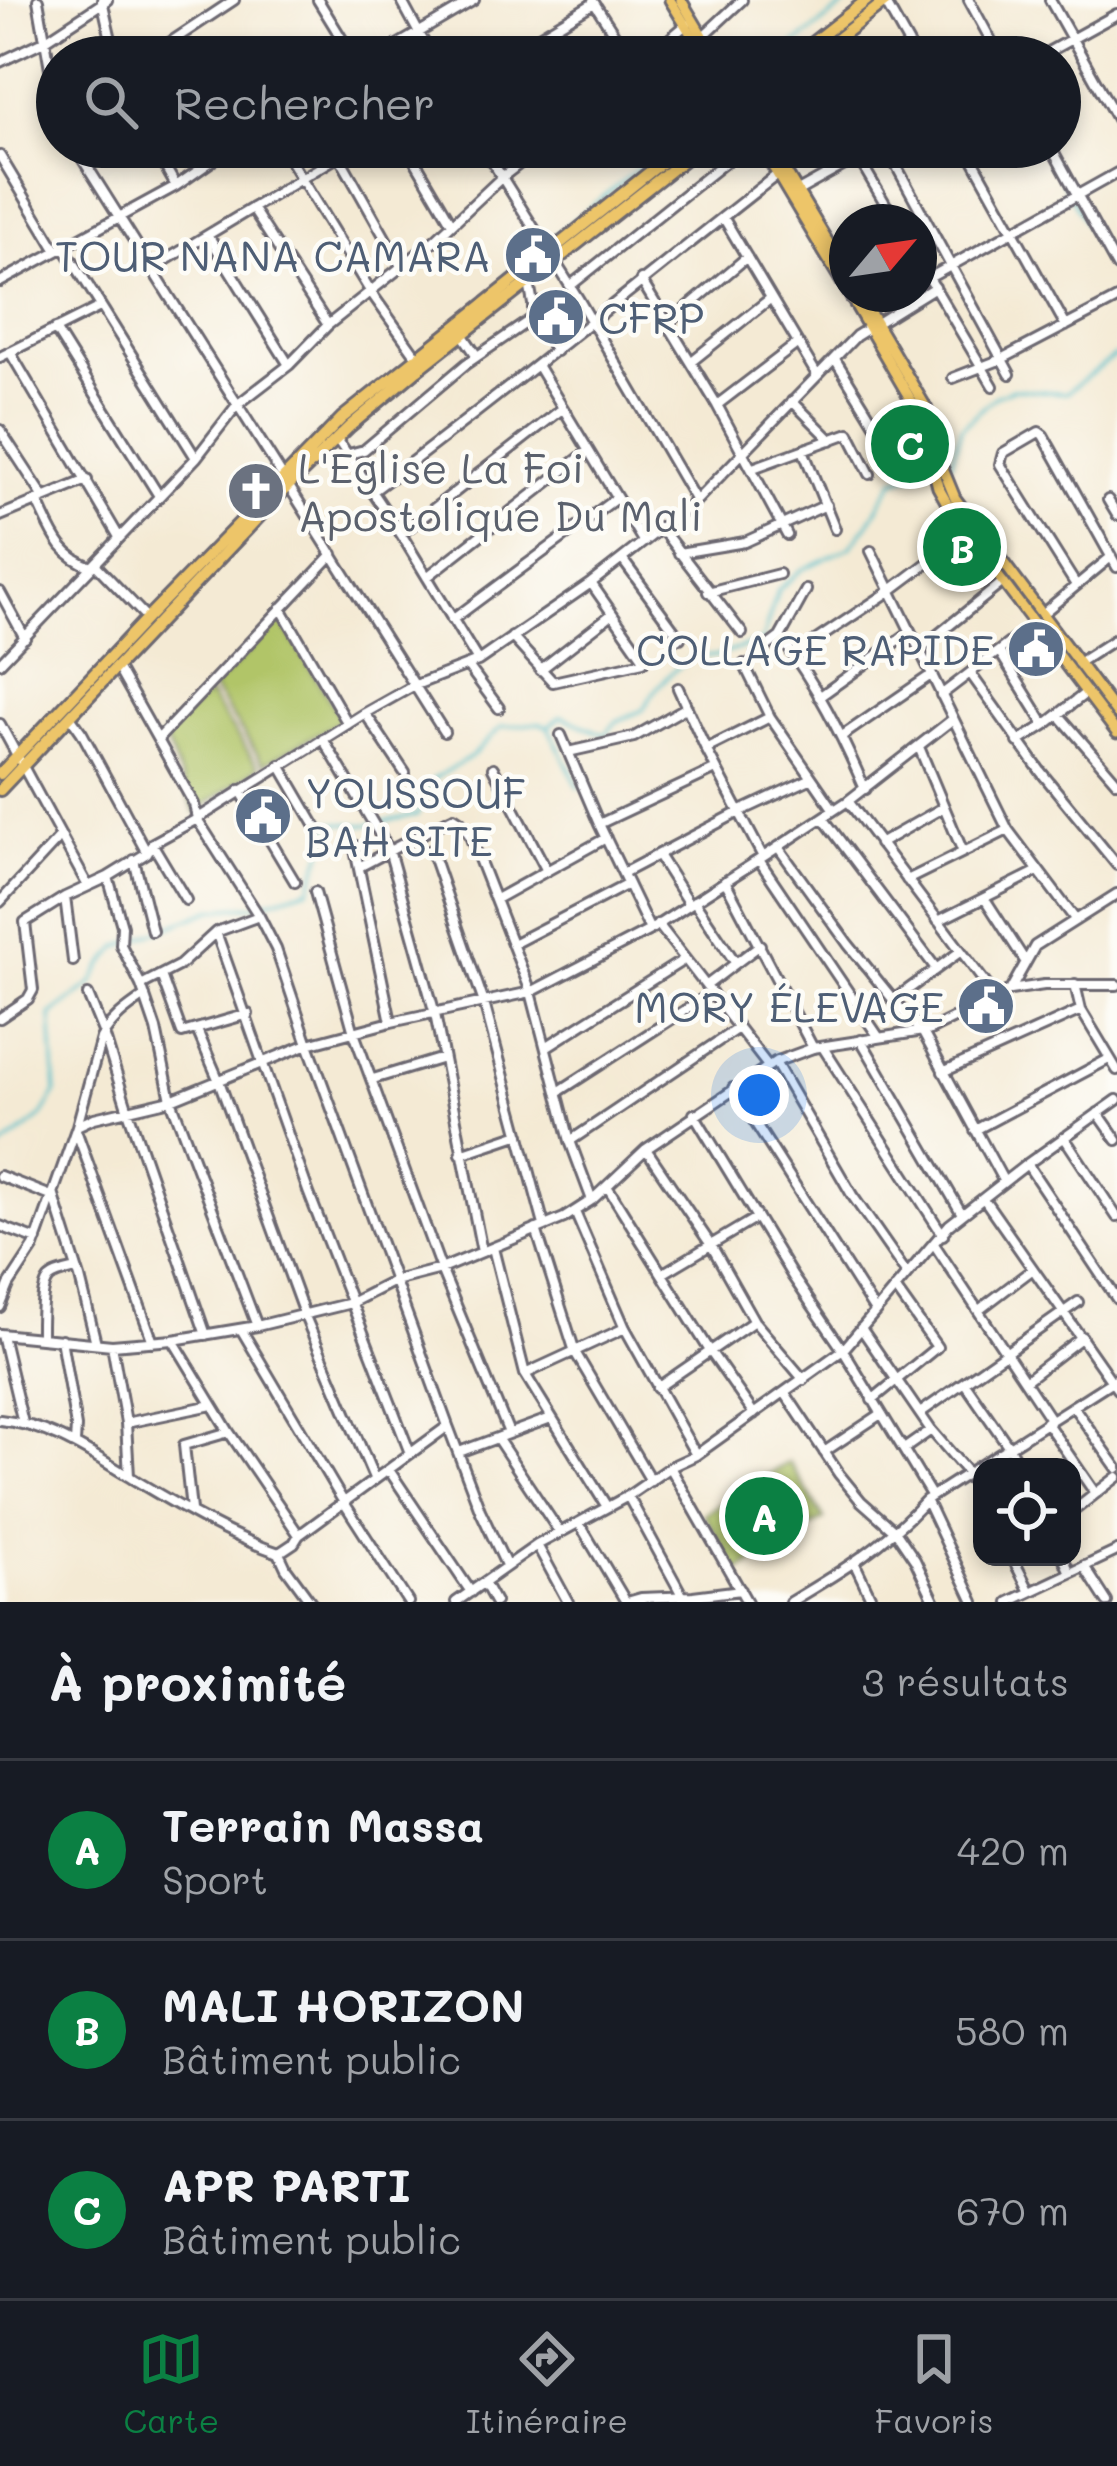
<!DOCTYPE html>
<html lang="fr">
<head>
<meta charset="utf-8">
<style>
  body { margin:0; font-family:Mali,sans-serif; background:#20242c; color:#f1f3f6 }
  .controls { position:absolute; right:36px; bottom:36px; display:grid; overflow:hidden; border-radius:24px; box-shadow:0 6px 18px #0003 }
  .controls button { width:108px; height:108px; display:grid; place-items:center; padding:0; border:0; border-bottom:3px solid #363941; background:#171b24; color:#f1f3f6; font:60px sans-serif }
  .compass { position:absolute; left:829px; top:204px; width:108px; height:108px; border-radius:50%; background:#171b24; box-shadow:0 6px 18px #0003; rotate:61deg }
  .you { position:absolute; left:759px; top:1095px; width:42px; height:42px; margin:-30px; border:9px solid #fff; border-radius:50%; background:#1a73e8; box-shadow:0 0 0 18px #1a73e833 }
  .badge { display:grid; place-items:center; width:78px; height:78px; border-radius:50%; background:#0b8043; color:#fff; font-size:39px; font-weight:700 }
  .pin { position:absolute; translate:-50% -50%; border:6px solid #fff; box-shadow:0 3px 12px #0006 }
  .list { margin:0; padding:0; list-style:none }
  h2 { display:flex; justify-content:space-between; align-items:center; height:156px; margin:0; padding:0 48px; font-size:51px }
  h2 small { font-size:39px; font-weight:400; color:#9ea1a6 }
  .list li { display:grid; grid-template-columns:78px 1fr auto; gap:36px; align-items:center; box-sizing:border-box; height:180px; padding:0 48px; border-top:3px solid #363941 }
  .list b { display:block; font-size:45px; white-space:nowrap }
  .list p { margin:0; font-size:39px; white-space:nowrap; color:#9ea1a6 }
  .list em { font-size:39px; font-style:normal; color:#9ea1a6 }
  .icon { flex:none; width:66px; height:66px; fill:none; stroke:currentColor; stroke-width:2; stroke-linecap:round; stroke-linejoin:round }
  .map { position:relative; flex:none; width:1117px; height:1602px; overflow:hidden }
  .search { position:absolute; background:#171b24; box-shadow:0 6px 18px #0003; left:36px; right:36px; top:36px; height:132px; display:flex; align-items:center; gap:30px; box-sizing:border-box; padding:0 42px; border-radius:66px; color:#9ea1a6; font-size:45px }
  .sheet { height:696px; background:#171b24 }
  nav { display:flex; justify-content:space-around; align-items:center; box-sizing:border-box; height:168px; border-top:3px solid #363941; background:#171b24; font-size:33px; color:#9ea1a6 }
  nav a { display:grid; justify-items:center; gap:6px }
  nav .on { color:#0b8043 }
  .map>svg:first-child { display:block }
  .green { fill:#b1c568; stroke:#6a7452; stroke-width:3 }
  .lines { fill:none; stroke-linecap:round; stroke-linejoin:round }
  .stream { stroke:#51bec9; stroke-width:3 }
  .minor-casing { stroke:#6c6871; stroke-width:14 }
  .major-casing { stroke:#6c6871; stroke-width:15 }
  .highway-casing { stroke:#6c6871; stroke-width:16 }
  .minor { stroke:#fff; stroke-width:8 }
  .major { stroke:#edc569; stroke-width:9 }
  .highway { stroke:#edc569; stroke-width:10 }
  .labels { text-anchor:middle; dominant-baseline:central; stroke-width:9; stroke-linejoin:round; paint-order:stroke }
  .service-label { font-size:42px; fill:#4e5e75; stroke:#fdfcf7; text-anchor:end }
  .worship-label { font-size:42px; fill:#5b616d; stroke:#fdfcf7; text-anchor:start }
</style>
</head>
<body>
<div class="map">
<svg width="1117" height="1602" viewBox="0 0 1117 1602">
  <rect width="100%" height="100%" fill="#fdfcf7"/>
  <filter id="ink" filterUnits="userSpaceOnUse"><feTurbulence type="fractalNoise" baseFrequency=".00833" numOctaves="2"/><feDisplacementMap in="SourceGraphic" scale="24" xChannelSelector="R" yChannelSelector="G"/><feConvolveMatrix kernelMatrix="1 2 1 2 8 2 1 2 1" color-interpolation-filters="sRGB"/></filter>
  <filter id="wash" filterUnits="userSpaceOnUse"><feTurbulence type="fractalNoise" baseFrequency=".004" numOctaves="4" result="noise"/><feDisplacementMap in="SourceGraphic" scale="48" xChannelSelector="R" yChannelSelector="G"/><feGaussianBlur stdDeviation="2.7" result="paint"/><feColorMatrix in="noise" values="0 0 0 0 0 0 0 0 0 0 0 0 0 0 0 0 0 1.4 0 .05"/><feComposite in="paint" operator="in"/></filter>
  <g filter="url(#wash)">
    <rect width="100%" height="100%" fill="#f4ead4"/>
    <!-- green -->
    <path class="green" d="M281,620L342,720L264,764L212,688Z
      M208,694L259,767L195,812L163,735Z
      M789,1462L824,1519L738,1571L704,1514Z"/>
    <g class="lines">
      <!-- stream -->
      <path class="stream" d="M43,0L49,34
        M962,0L993,57
        M668,8L697,57
        M50,43L57,83
        M779,57L852,0
        M1043,147L1117,280
        M506,275L665,147
        M951,463L961,428L995,396L1013,389L1066,393L1117,354
        M548,727L579,788
        M0,1149L41,1117L56,1093L51,1015L92,984L102,966L119,947L211,910L255,905L310,888L325,846L329,822L365,825L417,815L432,780L471,757L501,727L539,723L548,727L561,716L605,735L617,721L643,710L656,689L672,672L695,655L716,656L762,641L778,590L801,570L850,547L869,523L894,480L922,471"/>
    </g>
  </g>
  <g filter="url(#ink)">
    <g class="lines">
      <defs>
        <path id="minor" d="M38,0L57,108
          M102,0L115,57
          M318,0L353,57
          M401,0L432,57
          M969,0L1000,57
          M1050,0L1117,119
          M593,1L629,57
          M885,2L916,57
          M553,28L570,57
          M699,40L742,0
          M148,57L234,0
          M377,57L474,0
          M504,57L594,3
          M587,57L593,53
          M648,57L687,24
          M1039,57L1117,14
          M0,62L46,40L107,0
          M75,147L444,732
          M154,147L176,186
          M282,147L370,291L417,357
          M407,147L451,222
          M483,147L579,300L696,501
          M852,147L896,222
          M886,147L1010,374
          M966,147L1066,326
          M1051,147L1117,267
          M0,156L57,251
          M339,156L401,266
          M798,191L877,147
          M252,208L328,325
          M723,217L817,375
          M208,235L289,365
          M919,261L993,386
          M151,269L354,147
          M929,278L1117,173
          M641,280L717,405L787,535
          M0,282L176,186L232,147
          M570,286L744,147
          M533,318L556,351
          M669,323L747,257
          M55,329L159,496
          M462,334L477,356
          M10,352L119,537
          M0,357L100,307
          M835,359L881,434
          M692,361L771,298
          M537,365L643,541
          M953,378L1002,359L1117,299
          M792,401L831,440
          M717,405L798,343
          M0,430L43,496
          M337,439L401,534L478,661L591,583L696,501L856,336L935,287
          M803,450L835,529
          M349,454L364,450L466,364L533,318V304L529,283
          M196,458L237,405L289,365L328,325L435,240L501,178L541,147
          M753,468L849,433L870,474
          M373,491C510,389 642,280 778,174
          M37,500C52,530 57,555 92,567
          M1108,500L1117,515
          M0,516L87,480
          M660,527L742,633
          M401,534L562,409
          M871,551L1008,830L1075,919
          M679,553L745,542L826,505
          M622,559L680,638
          M95,564L147,618
          M427,577L587,452
          M1076,585L1000,464L1003,453L1039,432L1043,435L1117,567
          M0,592L25,638
          M708,592L779,574
          M281,608L348,724
          M1042,614L1111,557
          M452,620L615,499
          M512,637L553,682L643,662L644,659L591,583
          M780,637C816,683 842,736 865,789
          M919,650L1003,582
          M999,651L1045,725
          M756,655L780,637L806,590
          M794,655L890,591L966,534
          M0,663L196,458L64,247
          M1078,663L1117,638
          M744,664L770,717L834,810
          M468,666L499,708
          M117,667L194,804L197,819L259,916L276,949L308,1044L448,1426L480,1510L506,1565
          M540,670L612,614
          M970,673L1041,772L1117,865
          M678,688L706,749L763,857
          M941,695L1034,624
          M819,697L910,632
          M365,713L405,773
          M1059,715L1117,782
          M70,716L82,733L147,853
          M0,724L88,886
          M561,735L599,824L650,930
          M842,736L931,675
          M158,739L333,554
          M323,739L389,850L435,1014L482,1252
          M1018,742L1045,725L1087,692
          M919,747L963,852
          M706,749L770,717
          M568,752L634,737L687,707
          M280,765L318,830
          M493,768L547,871
          M240,790L295,882
          M848,801L995,996
          M823,818L935,967
          M599,824L716,769
          M879,844L944,807
          M153,845L186,900
          M354,845L391,1022
          M778,847L848,944L908,1018L922,1031L1004,1182
          M431,850L484,1003L544,1225
          M658,855L689,904
          M134,860L152,931
          M759,860L878,1036
          M359,867L450,819L454,817L460,821L470,836L531,992L570,1141L592,1200
          M623,873L741,811L812,778
          M108,877L122,926L121,945L141,985L156,1029L171,1100L257,1326
          M907,880L1008,830
          M725,881L813,1048
          M315,892L354,1033L441,1269L509,1433
          M65,897L73,961
          M496,899L606,838
          M985,899L1025,961
          M694,901L735,962
          M0,902L61,836
          M938,921L1038,871
          M658,924L768,1066
          M216,932L308,1191L410,1453
          M513,944L628,884
          M161,975L182,1033L248,1014
          M1075,984L1081,1010L1117,1070
          M141,985L180,965L216,932L259,916
          M707,985L760,945
          M1011,989L1035,946L1117,894
          M88,995L104,1034L128,1111L206,1335
          M895,999L961,951
          M0,1018L28,999L33,990L25,922L65,897L108,877L147,853L153,843L197,819L365,713L413,686L478,661
          M197,1030L219,1081L304,1314L374,1478
          M861,1040L962,1214
          M546,1047L685,959
          M824,1049L943,1235
          M775,1062L852,1195L907,1274
          M943,1072L1081,1010
          M373,1079L443,1058
          M733,1088L875,1311
          M558,1092L712,993
          M1098,1113L1117,1140
          M694,1114L793,1277L843,1350L931,1495
          M77,1126L94,1118L171,1100L308,1044L391,1022L531,992L650,930L763,857L848,801L953,719
          M76,1130L153,1342
          M975,1130L1109,1059
          M1064,1137L1117,1217
          M570,1141L738,1028
          M646,1149L711,1245L754,1321L804,1380
          M461,1154L520,1134
          M1027,1164L1117,1299
          M0,1176L51,1196
          M607,1186L710,1351L754,1414
          M53,1193L80,1278L96,1343
          M984,1199L1117,1389
          M575,1212L625,1328L696,1455
          M0,1226L37,1240
          M536,1229L575,1352L651,1481
          M934,1244L1050,1419
          M493,1248L525,1374L607,1507
          M662,1274L756,1218
          M0,1307L9,1285L34,1247L77,1126L101,1038C112,1019 126,1009 145,996
          M979,1310L1033,1269
          M861,1328L931,1430L968,1473L982,1500
          M241,1329L343,1501L408,1602
          M0,1334L112,1345L173,1340L257,1326L351,1303L394,1281L441,1269L564,1218L592,1200L646,1149L775,1062L813,1048L930,1030L1010,990L1044,985H1117
          M2,1335L23,1423
          M41,1338C41,1324 40,1289 49,1279C55,1273 69,1271 77,1269
          M61,1339L76,1427L75,1443
          M173,1340L229,1432L299,1535L294,1543L279,1553
          M112,1345L126,1423L129,1476
          M525,1374L625,1328
          M1025,1381L1082,1337
          M964,1382L1009,1447L1019,1467
          M657,1388L754,1321
          M785,1393L839,1474L861,1501L896,1532L915,1560L935,1602
          M872,1400L937,1347L895,1288
          M1073,1406L1117,1468
          M920,1413L1078,1302
          M551,1418L497,1438L560,1533
          M0,1420C49,1425 87,1451 128,1476C177,1505 226,1535 279,1553L286,1568L311,1602
          M1046,1422L1095,1493
          M126,1423L212,1405
          M904,1449L931,1430
          M459,1452L497,1438
          M824,1452L881,1414
          M670,1467L747,1602
          M389,1470L471,1592
          M628,1496L682,1595
          M191,1510L184,1445L229,1432
          M1072,1512L1117,1477
          M579,1523L626,1602
          M299,1535L448,1426
          M537,1545L568,1602
          M1012,1557L1030,1592
          M1063,1557L1070,1573
          M855,1564L873,1602
          M1084,1566L1107,1602
          M485,1584L495,1602
          M456,1602L537,1545L628,1496L670,1467L696,1455L843,1350L949,1225L1027,1164L1117,1100
          M627,1602L641,1598L693,1596L741,1590
          M790,1602C842,1571 885,1545 926,1500
          M974,1602L926,1500L1117,1378
          M1009,1602L1117,1551"/>
        <path id="major" d="M670,0L705,57
          M681,0L715,57
          M761,147L847,291
          M771,147L847,274
          M849,294L919,414L938,487L958,523L1117,733
          M859,294L927,409L941,464L955,498L1117,714"/>
        <path id="highway" d="M794,57L867,0
          M814,57L887,0
          M0,774L147,618L342,418L681,147
          M0,790L287,487L350,426L417,370L700,147"/>
      </defs>
      <!-- minor casing -->
      <use href="#minor" class="minor-casing"/>
      <!-- major casing -->
      <use href="#major" class="major-casing"/>
      <!-- highway casing -->
      <use href="#highway" class="highway-casing"/>
      <!-- minor -->
      <use href="#minor" class="minor"/>
      <!-- major -->
      <use href="#major" class="major"/>
      <!-- highway -->
      <use href="#highway" class="highway"/>
    </g>
  </g>
  <!-- icons -->
  <defs>
    <symbol id="civic-disc" viewBox="-11 -11 22 22"><circle r="9.5" fill="#5c6f8a" stroke="#fdfcf7"/><path d="M-.6-6.5H3V-4.5H.6V-3L4-1V1h2V6H-6V1h2V-1L-.6-3ZM-1.2 2.5V6h2.4V2.5Z" fill="#fff"/></symbol>
    <symbol id="church-disc" viewBox="-11 -11 22 22"><circle r="9.5" fill="#6b7280" stroke="#fdfcf7"/><path d="M-1.2-6h2.4v3.5h3.3v2.4h-3.3V6h-2.4V-.1h-3.3v-2.4h3.3Z" fill="#fff"/></symbol>
  </defs>
  <g fill-rule="evenodd">
    <use href="#civic-disc" x="500" y="222" width="66" height="66"/>
    <use href="#civic-disc" x="523" y="284" width="66" height="66"/>
    <use href="#church-disc" x="223" y="458" width="66" height="66"/>
    <use href="#civic-disc" x="1003" y="616" width="66" height="66"/>
    <use href="#civic-disc" x="230" y="783" width="66" height="66"/>
    <use href="#civic-disc" x="953" y="973" width="66" height="66"/>
  </g>
  <g class="labels">
    <!-- service labels -->
    <g class="service-label">
      <text x="491" y="255">TOUR NANA CAMARA</text>
      <text x="598" y="317" text-anchor="start">CFRP</text>
      <text x="994" y="649">COLLAGE RAPIDE</text>
      <text x="305" y="792" text-anchor="start">YOUSSOUF<tspan x="305" dy="48">BAH SITE</tspan></text>
      <text x="944" y="1006">MORY ÉLEVAGE</text>
    </g>
    <!-- worship labels -->
    <g class="worship-label">
      <text x="298" y="467">L'Eglise La Foi<tspan x="298" dy="48">Apostolique Du Mali</tspan></text>
    </g>
  </g>
</svg>
<div class="controls">
<button><svg class="icon" aria-label="locate" viewBox="0 0 24 24"><circle cx="12" cy="12" r="6"/><path d="M12 2v4M12 18v4M2 12h4M18 12h4"/></svg></button>
</div>
<svg class="compass" viewBox="-18 -18 36 36"><path d="M0-13l5 13h-10z" fill="#e53935"/><path d="M0 13l5-13h-10z" fill="#9ea1a6"/></svg>
<div class="you"></div>
<div class="pin badge" style="left:764px;top:1516px">A</div>
<div class="pin badge" style="left:962px;top:547px">B</div>
<div class="pin badge" style="left:910px;top:444px">C</div>
<div class="search"><svg class="icon" aria-label="search" viewBox="0 0 24 24"><circle cx="10" cy="10" r="6"/><path d="M15 15l6 6"/></svg>Rechercher</div>
</div>
<section class="sheet">
<h2>À proximité<small>3 résultats</small></h2>
<ul class="list">
<li><span class="badge">A</span><div><b>Terrain Massa</b><p>Sport</p></div><em>420 m</em></li>
<li><span class="badge">B</span><div><b>MALI HORIZON</b><p>Bâtiment public</p></div><em>580 m</em></li>
<li><span class="badge">C</span><div><b>APR PARTI</b><p>Bâtiment public</p></div><em>670 m</em></li>
</ul>
</section>
<nav>
<a class="on"><svg class="icon" aria-label="map" viewBox="0 0 24 24"><path d="M3 6l6-2 6 2 6-2v14l-6 2-6-2-6 2zM9 4v14M15 6v14"/></svg>Carte</a>
<a><svg class="icon" aria-label="directions" viewBox="0 0 24 24"><path d="M12 3l9 9-9 9-9-9zM9 14v-3h6M13 9l2 2-2 2"/></svg>Itinéraire</a>
<a><svg class="icon" aria-label="saved" viewBox="0 0 24 24"><path d="M7 4h10v16l-5-4-5 4z"/></svg>Favoris</a>
</nav>
</body>
</html>
